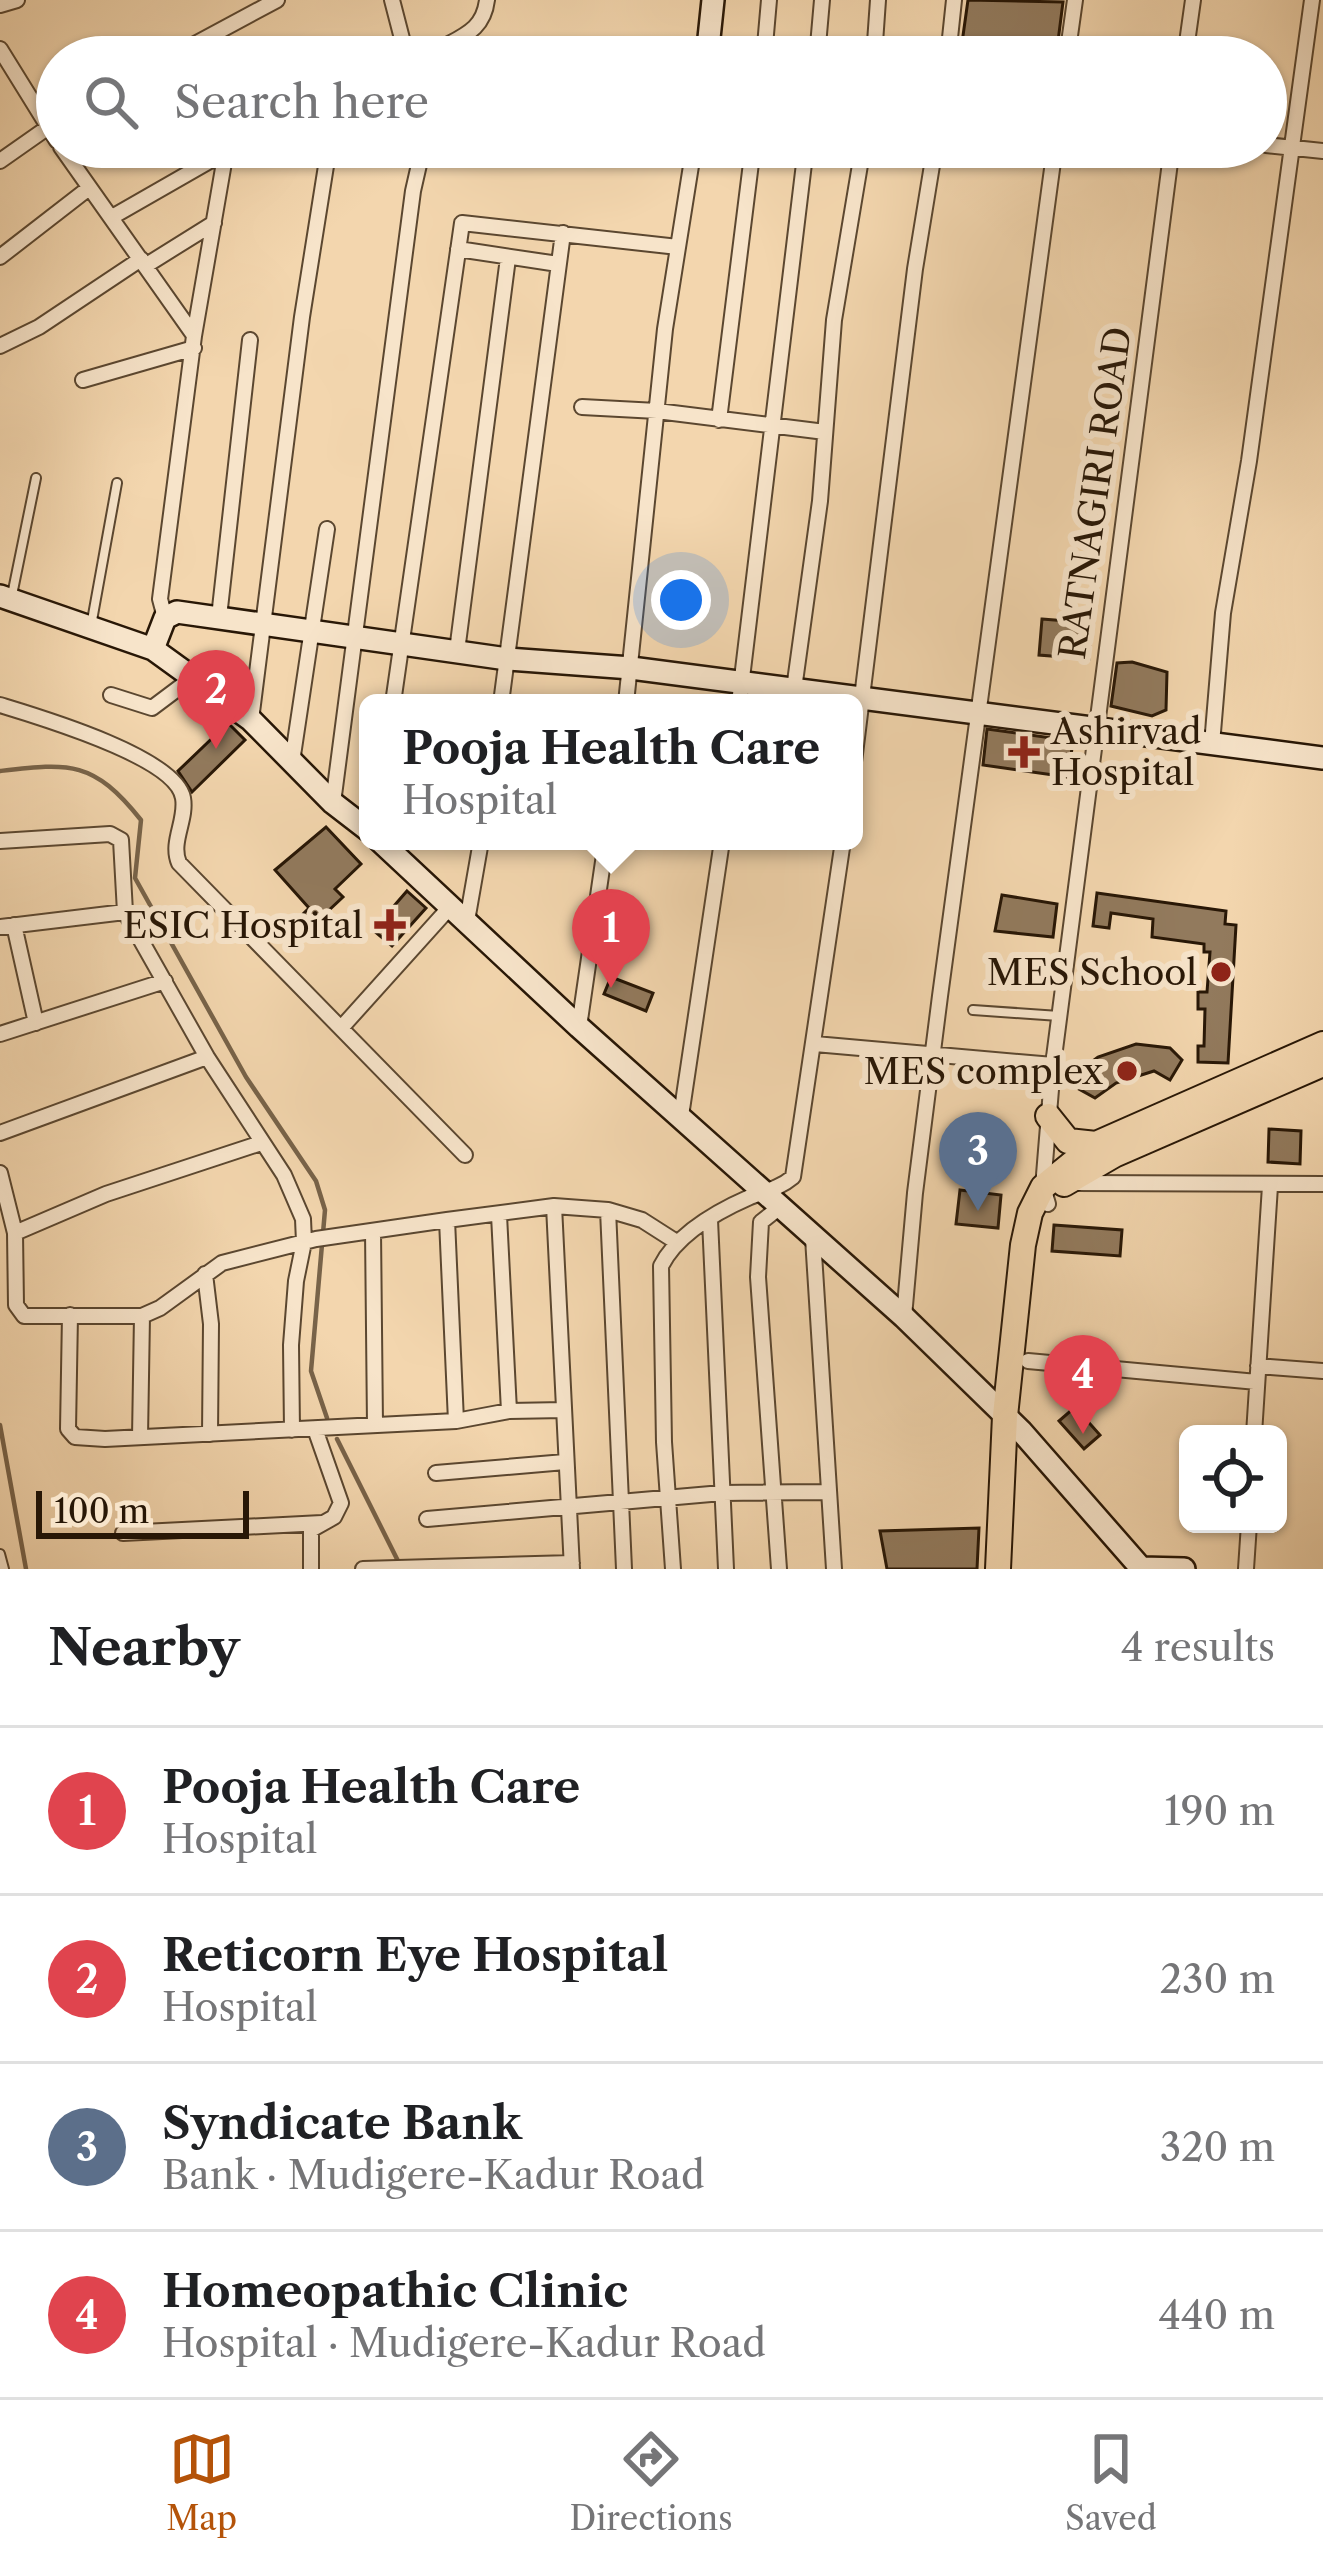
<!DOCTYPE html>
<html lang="en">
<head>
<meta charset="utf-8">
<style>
  body { margin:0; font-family:"Libre Caslon Text",serif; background:#f6f6f6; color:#202124 }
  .controls { position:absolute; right:36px; bottom:36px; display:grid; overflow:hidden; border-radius:18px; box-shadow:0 3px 9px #0004 }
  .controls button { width:108px; height:108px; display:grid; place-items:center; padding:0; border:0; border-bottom:3px solid #e0e0e0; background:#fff; color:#202124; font:60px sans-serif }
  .scale { position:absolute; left:36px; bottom:30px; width:213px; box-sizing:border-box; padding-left:12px; border:6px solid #281706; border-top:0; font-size:33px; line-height:42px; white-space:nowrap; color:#281706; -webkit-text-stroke:9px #f7e4ca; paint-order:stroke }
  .you { position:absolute; left:681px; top:600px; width:42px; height:42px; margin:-30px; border:9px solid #fff; border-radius:50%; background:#1a73e8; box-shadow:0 0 0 18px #1a73e833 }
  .badge { display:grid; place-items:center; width:78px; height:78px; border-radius:50%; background:#b45309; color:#fff; font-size:39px; font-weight:700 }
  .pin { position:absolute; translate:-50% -99px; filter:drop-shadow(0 3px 6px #0008) }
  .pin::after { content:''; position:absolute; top:63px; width:42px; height:36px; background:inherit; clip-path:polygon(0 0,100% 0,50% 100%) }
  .popup { position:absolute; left:359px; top:694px; width:504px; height:156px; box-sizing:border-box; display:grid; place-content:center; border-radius:18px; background:#fff; filter:drop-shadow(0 3px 9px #0005); font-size:39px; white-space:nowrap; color:#757577 }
  .popup b { font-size:45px; color:#202124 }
  .popup::after { content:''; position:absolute; left:50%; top:100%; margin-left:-24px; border:24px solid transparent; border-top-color:#fff }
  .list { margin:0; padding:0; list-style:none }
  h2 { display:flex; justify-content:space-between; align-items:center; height:156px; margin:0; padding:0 48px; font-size:51px }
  h2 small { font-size:39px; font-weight:400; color:#757577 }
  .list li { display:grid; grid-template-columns:78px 1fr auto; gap:36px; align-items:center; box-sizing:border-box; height:168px; padding:0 48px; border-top:3px solid #e0e0e0 }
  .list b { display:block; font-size:45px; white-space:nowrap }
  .list p { margin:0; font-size:39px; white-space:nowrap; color:#757577 }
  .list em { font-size:39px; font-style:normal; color:#757577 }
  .icon { flex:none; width:66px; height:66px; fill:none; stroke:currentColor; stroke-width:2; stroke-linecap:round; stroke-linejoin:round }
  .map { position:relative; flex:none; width:1323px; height:1569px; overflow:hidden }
  .search { position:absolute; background:#fff; box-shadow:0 3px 9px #0004; left:36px; right:36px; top:36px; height:132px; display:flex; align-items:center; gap:30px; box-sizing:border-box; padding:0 42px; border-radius:66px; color:#757577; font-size:45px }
  .sheet { height:828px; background:#fff }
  nav { display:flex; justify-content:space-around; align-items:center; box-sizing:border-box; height:168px; border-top:3px solid #e0e0e0; background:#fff; font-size:33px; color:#757577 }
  nav a { display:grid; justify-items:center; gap:6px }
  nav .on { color:#b45309 }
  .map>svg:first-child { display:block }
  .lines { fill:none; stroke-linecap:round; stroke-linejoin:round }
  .stream { stroke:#786349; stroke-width:4.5 }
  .building { fill:#927a5d; stroke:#281706; stroke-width:3 }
  .lane-casing { stroke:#5b4730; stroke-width:12 }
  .street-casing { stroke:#5b4730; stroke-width:18 }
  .secondary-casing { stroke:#281706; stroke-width:26 }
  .highway-casing { stroke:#281706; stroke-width:28 }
  .lane { stroke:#f7e4ca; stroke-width:8 }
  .street { stroke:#f7e4ca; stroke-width:14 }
  .secondary { stroke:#f7e4ca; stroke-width:21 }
  .highway { stroke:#f3d6ae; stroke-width:24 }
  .poi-dot { fill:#8f2418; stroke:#f7e4ca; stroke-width:4.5 }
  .labels { text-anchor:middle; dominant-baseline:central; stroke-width:12; stroke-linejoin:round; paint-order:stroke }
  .street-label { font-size:36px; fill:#281706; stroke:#f7e4ca }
  .poi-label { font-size:36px; fill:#281706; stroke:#f7e4ca; text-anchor:end }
</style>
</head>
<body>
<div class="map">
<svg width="1323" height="1569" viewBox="0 0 1323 1569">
  <rect width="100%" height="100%" fill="#f3d6ae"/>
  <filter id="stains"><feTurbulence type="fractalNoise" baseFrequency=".00167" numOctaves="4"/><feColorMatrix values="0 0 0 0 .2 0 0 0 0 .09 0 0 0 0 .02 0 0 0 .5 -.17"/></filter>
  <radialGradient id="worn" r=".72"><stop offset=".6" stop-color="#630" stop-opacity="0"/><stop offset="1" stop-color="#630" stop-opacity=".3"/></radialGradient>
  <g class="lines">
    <!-- stream -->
    <path class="stream" d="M0,771C70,763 93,760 141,820L135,878L246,1077L316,1181L325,1210L311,1371L327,1418
      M0,1425L26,1569
      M337,1439L399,1563"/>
  </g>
  <!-- building -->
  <path class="building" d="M968,0L1063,2L1056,57H960Z
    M1042,619L1091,623L1089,659L1039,655Z
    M1132,662L1167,672L1166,710L1152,716L1111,706L1117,663Z
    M228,723L245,740L192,792L178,771Z
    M987,729L1073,741L1068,777L983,765Z
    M326,827L361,864L335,889L343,897L313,925L303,914L309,908L275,870Z
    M407,891L426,908L392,946L373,930Z
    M1097,893L1226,911L1225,924L1236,925L1228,1063L1198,1062V1046H1204L1205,1009H1198V992H1207L1210,952H1204V944L1152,937L1153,919L1111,913L1109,928L1093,926Z
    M1002,895L1057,904L1053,937L995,931Z
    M611,977L653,993L646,1011L604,994Z
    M1136,1044L1170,1048L1182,1060L1170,1080L1154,1071L1116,1083L1095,1098L1079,1089V1071L1098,1057Z
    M1269,1129L1301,1131L1300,1164L1268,1162Z
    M960,1190L1001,1195L998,1228L956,1224Z
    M1054,1225L1122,1230L1120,1256L1052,1251Z
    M1075,1407L1100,1435L1084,1449L1059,1421Z
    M979,1528L977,1569H887L880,1531Z"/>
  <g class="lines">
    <defs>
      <path id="lane" d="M11,600L36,478
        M91,626L117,483
        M973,1010L1059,1016
        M0,1554L4,1569"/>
      <path id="street" d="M392,0L406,54
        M0,5L17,0
        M0,49L57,141
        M171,57L277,0
        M390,57L449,44
        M446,57L449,44C470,33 484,25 487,0
        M764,57L769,0
        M817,57L822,0
        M874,57L878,0
        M948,57L954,0
        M1067,57L1075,0
        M1185,57L1193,0
        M1266,145L1323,151
        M61,147L193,334
        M0,161L57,121
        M112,217L229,150
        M458,249L558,264
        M0,257L89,188
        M145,266L214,223
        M0,346L39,327L141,259
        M83,380L194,348
        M582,407L657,411L825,432
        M719,420L753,147
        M219,617L250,340
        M165,618L160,599L194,336L226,151
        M457,651L508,258
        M794,689L820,501L834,320L863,147
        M111,695L152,708L192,678
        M393,703L462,223L678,247
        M501,703L563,233
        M626,703L665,329L694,147
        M739,703L806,147
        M0,705C36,716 176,757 183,798C187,820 170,842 179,863L465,1155
        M251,720L302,317L329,147
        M1212,744L1223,613L1249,461L1312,0
        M292,762L327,529
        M854,762L915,269L935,147
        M333,803L413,191L423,147
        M0,841L110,834L121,840L125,912L207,1057L284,1175L303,1219L304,1242L296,1281L291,1345L292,1430
        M467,921L481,841
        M14,925L36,1023
        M0,927L125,912
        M342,1027L450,907
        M579,1027L606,841
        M0,1034L165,981
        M815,1044L1053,1065
        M681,1116L722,841
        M0,1133L207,1057
        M0,1173L15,1233L16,1305L24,1316H142L160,1308L222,1263L316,1239L447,1220L554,1206L608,1210L642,1220L678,1243
        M1076,1183L1323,1184
        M1048,1204L1043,1187L1053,1065L1172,147
        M554,1206L572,1569
        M608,1210L624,1569
        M499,1215L509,1411
        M447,1220L456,1421
        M710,1220L726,1569
        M373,1231L375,1425
        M15,1233L106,1194L261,1143
        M813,1238L834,1569
        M205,1274L211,1324L210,1434
        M70,1315L68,1429L75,1437L105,1439L456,1421L509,1411L564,1410
        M904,1317L915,1193L940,996L1055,147
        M1028,1361L1257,1382
        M1258,1366L1323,1371
        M1254,1434L1270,1186
        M140,1437L142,1316
        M436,1473L565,1462
        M427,1519L722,1493L827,1492
        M123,1533L322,1523
        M311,1569V1530L334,1517L341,1503L315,1429
        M363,1569L572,1563
        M673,1569L664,1442L661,1266C677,1234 718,1211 750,1197C766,1191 780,1188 793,1177L843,841
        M779,1569L758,1277L761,1222L780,1207
        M1246,1569L1249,1524"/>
      <path id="secondary" d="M707,57L713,0
        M0,596L153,649L251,720L333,803L368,830
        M153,649L165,618L177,612L507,659L631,668L1323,758
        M380,841L579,1027L904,1317L1021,1431L1141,1568L1184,1569"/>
      <path id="highway" d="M1048,1116L1068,1141L1096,1144
        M1064,1184L1114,1155L1323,1064
        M998,1569L1005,1416L1023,1245L1030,1213L1043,1187L1096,1144L1323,1044"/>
    </defs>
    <!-- lane casing -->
    <use href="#lane" class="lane-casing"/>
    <!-- street casing -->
    <use href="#street" class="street-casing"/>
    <!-- secondary casing -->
    <use href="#secondary" class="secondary-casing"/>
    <!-- highway casing -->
    <use href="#highway" class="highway-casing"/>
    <!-- lane -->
    <use href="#lane" class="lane"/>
    <!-- street -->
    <use href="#street" class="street"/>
    <!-- secondary -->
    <use href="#secondary" class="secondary"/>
    <!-- highway -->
    <use href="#highway" class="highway"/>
  </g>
  <!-- markers -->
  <g class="poi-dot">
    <path d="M1018 734h12v12h12v12h-12v12h-12v-12h-12v-12h12z"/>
    <path d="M384 907h12v12h12v12h-12v12h-12v-12h-12v-12h12z"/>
    <circle cx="1221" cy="972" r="12"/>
    <circle cx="1127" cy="1071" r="12"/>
  </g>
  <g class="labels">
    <!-- street labels -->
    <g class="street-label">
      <text transform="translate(1095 493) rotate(-82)">RATNAGIRI ROAD</text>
    </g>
    <!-- poi labels -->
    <g class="poi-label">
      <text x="1051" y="731" text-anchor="start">Ashirvad<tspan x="1051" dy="41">Hospital</tspan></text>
      <text x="363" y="925">ESIC Hospital</text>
      <text x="1197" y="972">MES School</text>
      <text x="1103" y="1071">MES complex</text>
    </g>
  </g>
  <rect width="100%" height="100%" filter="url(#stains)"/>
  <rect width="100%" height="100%" fill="url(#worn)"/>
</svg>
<div class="controls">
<button><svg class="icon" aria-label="locate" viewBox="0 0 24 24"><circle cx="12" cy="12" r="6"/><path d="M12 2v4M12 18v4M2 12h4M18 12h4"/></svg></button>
</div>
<div class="scale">100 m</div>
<div class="you"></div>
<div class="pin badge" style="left:611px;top:988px;background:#e0444e">1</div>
<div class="popup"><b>Pooja Health Care</b>Hospital</div>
<div class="pin badge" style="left:216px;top:749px;background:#e0444e">2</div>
<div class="pin badge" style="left:978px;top:1211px;background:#5c6f8a">3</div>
<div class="pin badge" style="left:1083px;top:1434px;background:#e0444e">4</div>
<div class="search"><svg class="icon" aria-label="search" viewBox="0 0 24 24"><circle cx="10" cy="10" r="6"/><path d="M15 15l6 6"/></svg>Search here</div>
</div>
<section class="sheet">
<h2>Nearby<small>4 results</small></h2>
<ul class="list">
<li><span class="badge" style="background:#e0444e">1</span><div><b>Pooja Health Care</b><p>Hospital</p></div><em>190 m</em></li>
<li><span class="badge" style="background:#e0444e">2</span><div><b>Reticorn Eye Hospital</b><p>Hospital</p></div><em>230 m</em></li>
<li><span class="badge" style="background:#5c6f8a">3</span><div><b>Syndicate Bank</b><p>Bank · Mudigere-Kadur Road</p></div><em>320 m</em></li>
<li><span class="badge" style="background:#e0444e">4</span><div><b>Homeopathic Clinic</b><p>Hospital · Mudigere-Kadur Road</p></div><em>440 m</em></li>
</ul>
</section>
<nav>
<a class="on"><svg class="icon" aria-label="map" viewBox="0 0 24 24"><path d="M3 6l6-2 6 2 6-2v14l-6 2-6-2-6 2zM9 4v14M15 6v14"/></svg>Map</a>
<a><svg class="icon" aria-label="directions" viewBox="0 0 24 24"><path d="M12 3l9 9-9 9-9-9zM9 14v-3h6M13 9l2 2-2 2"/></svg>Directions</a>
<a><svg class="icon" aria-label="saved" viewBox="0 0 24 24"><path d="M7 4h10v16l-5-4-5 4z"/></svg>Saved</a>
</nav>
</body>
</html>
